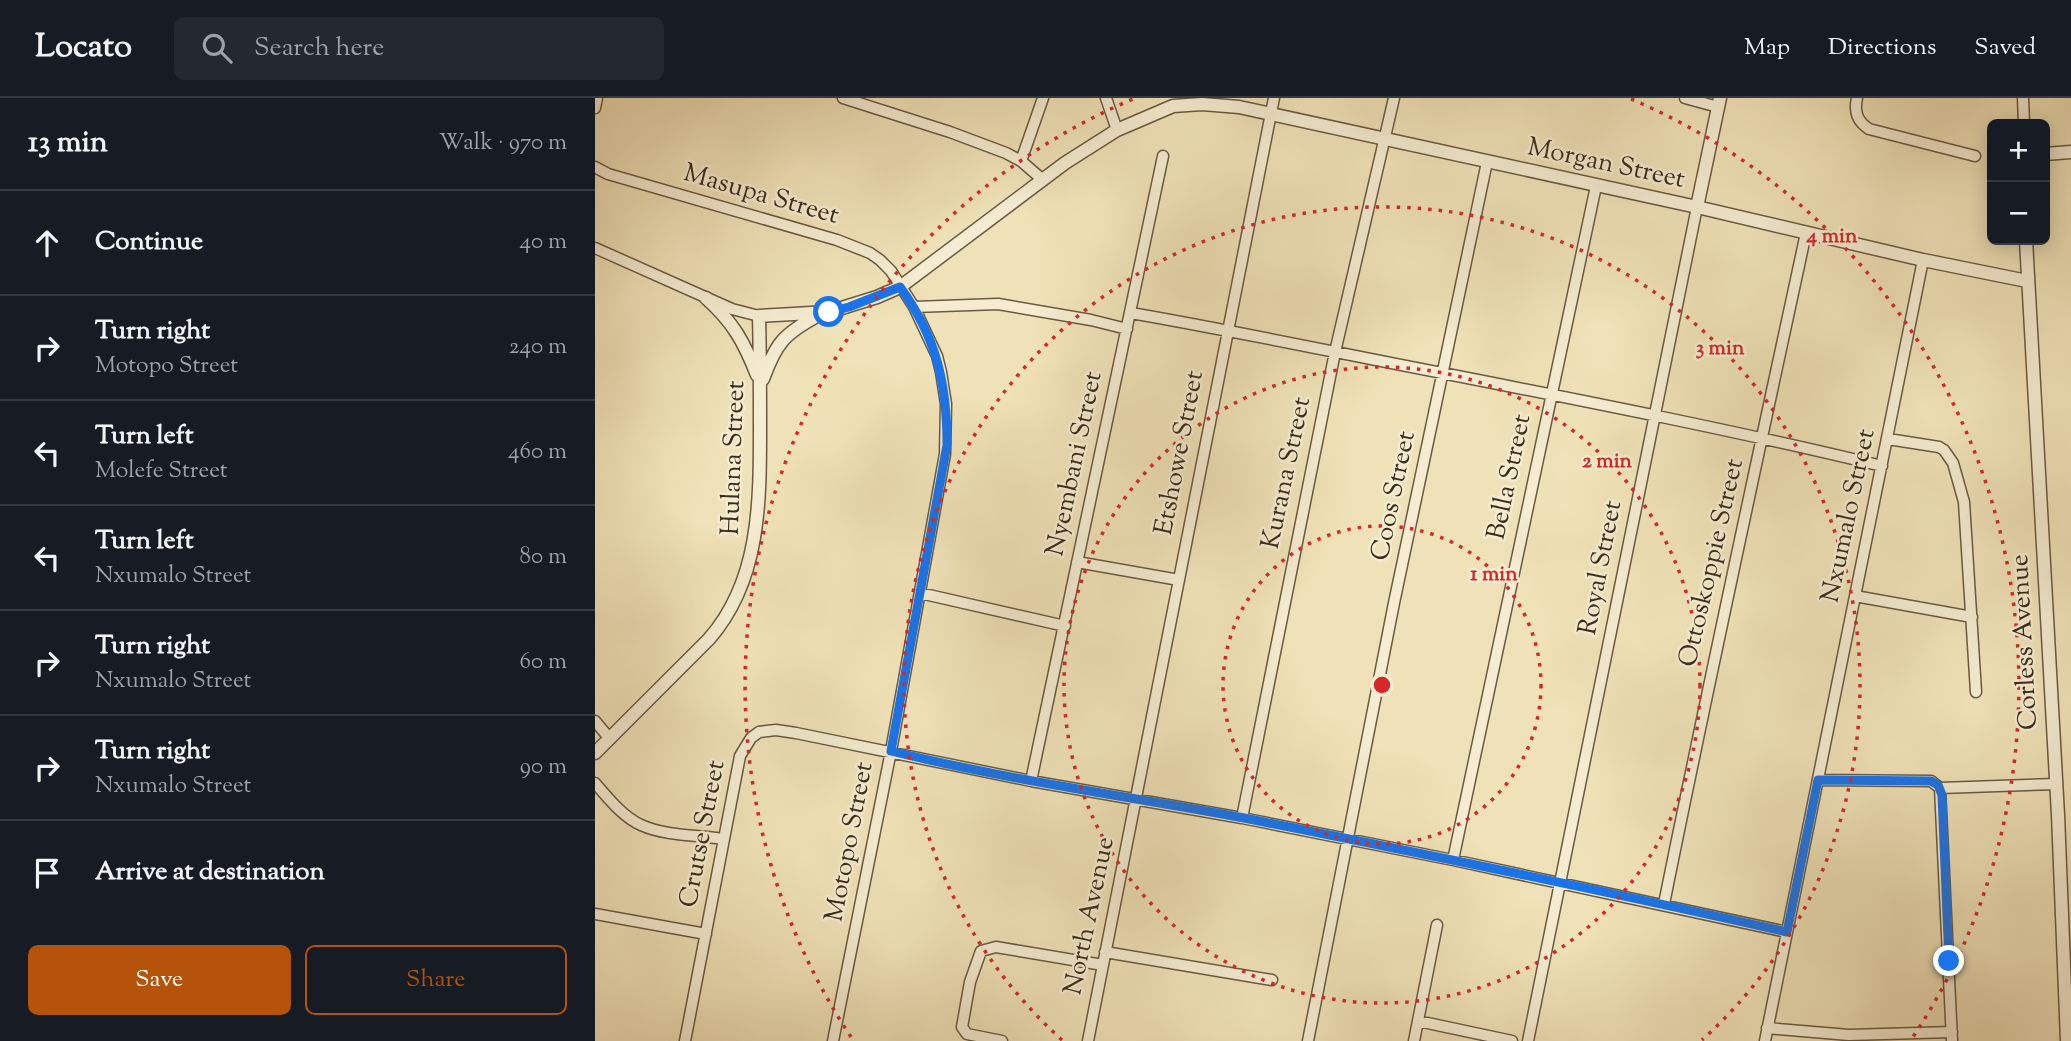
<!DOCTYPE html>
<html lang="en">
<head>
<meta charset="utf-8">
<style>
  body { margin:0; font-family:"Sorts Mill Goudy",serif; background:#242831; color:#f1f3f6 }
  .controls { position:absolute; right:21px; top:21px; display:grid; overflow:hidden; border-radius:10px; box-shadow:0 4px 18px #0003 }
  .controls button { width:63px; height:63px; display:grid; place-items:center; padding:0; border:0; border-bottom:2px solid #363941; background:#171b24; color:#f1f3f6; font:35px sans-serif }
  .stop { position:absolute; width:21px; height:21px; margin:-16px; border:5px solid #1a73e8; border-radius:50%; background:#fff }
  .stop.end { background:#1a73e8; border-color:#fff; box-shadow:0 2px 7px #0008 }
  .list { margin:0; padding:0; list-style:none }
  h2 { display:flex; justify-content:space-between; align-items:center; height:91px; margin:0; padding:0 28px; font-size:30px }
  h2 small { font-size:23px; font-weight:400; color:#9ea1a6 }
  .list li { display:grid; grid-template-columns:46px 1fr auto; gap:21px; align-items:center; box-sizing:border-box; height:105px; padding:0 28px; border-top:2px solid #363941 }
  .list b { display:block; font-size:26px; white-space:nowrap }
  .list p { margin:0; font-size:23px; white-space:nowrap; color:#9ea1a6 }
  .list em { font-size:23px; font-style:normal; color:#9ea1a6 }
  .actions { display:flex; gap:14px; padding:21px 28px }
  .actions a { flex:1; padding:16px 0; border:2px solid #b45309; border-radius:10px; text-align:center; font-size:24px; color:#b45309 }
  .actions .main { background:#b45309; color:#fff }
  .icon { flex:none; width:38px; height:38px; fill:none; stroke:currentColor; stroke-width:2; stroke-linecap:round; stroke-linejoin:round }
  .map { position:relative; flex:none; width:1476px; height:943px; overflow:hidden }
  header { display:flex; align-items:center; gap:42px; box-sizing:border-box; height:98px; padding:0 35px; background:#171b24; border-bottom:2px solid #363941 }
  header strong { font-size:33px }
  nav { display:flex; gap:38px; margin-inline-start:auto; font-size:24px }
  .search { width:490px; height:63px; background:#242831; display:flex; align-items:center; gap:18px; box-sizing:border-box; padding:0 24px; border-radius:10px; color:#9ea1a6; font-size:26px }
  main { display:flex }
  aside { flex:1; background:#171b24 }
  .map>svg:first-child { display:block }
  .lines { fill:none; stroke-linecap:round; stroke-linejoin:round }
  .minor-casing { stroke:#695a42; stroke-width:13 }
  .tertiary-casing { stroke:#695a42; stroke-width:15 }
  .minor { stroke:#f5ecd1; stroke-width:10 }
  .tertiary { stroke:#f5ecd1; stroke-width:12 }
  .route { stroke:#1a73e8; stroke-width:9 }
  .ring { fill:none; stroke:#d62828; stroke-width:3.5; stroke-dasharray:3.5 7 }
  .labels { text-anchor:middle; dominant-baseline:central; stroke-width:5; stroke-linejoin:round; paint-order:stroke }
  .street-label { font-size:26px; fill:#3c2c1a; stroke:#f5ecd1 }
  .centre { fill:#d62828; stroke:#f5ecd1; stroke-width:3.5 }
  .ring-label { font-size:21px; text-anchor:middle; font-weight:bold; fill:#d62828; stroke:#f5ecd1; stroke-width:5; stroke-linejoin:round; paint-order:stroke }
</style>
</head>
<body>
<header>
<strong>Locato</strong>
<div class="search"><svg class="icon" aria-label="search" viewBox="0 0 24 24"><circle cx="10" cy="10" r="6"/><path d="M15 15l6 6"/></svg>Search here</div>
<nav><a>Map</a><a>Directions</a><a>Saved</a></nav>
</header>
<main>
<aside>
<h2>13 min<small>Walk · 970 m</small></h2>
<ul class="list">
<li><svg class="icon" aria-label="ahead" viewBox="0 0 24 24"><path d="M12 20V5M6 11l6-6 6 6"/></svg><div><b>Continue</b></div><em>40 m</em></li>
<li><svg class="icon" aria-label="right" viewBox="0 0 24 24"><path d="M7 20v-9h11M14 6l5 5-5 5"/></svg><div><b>Turn right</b><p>Motopo Street</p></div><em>240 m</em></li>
<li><svg class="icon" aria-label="left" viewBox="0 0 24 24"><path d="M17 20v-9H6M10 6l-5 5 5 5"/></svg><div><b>Turn left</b><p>Molefe Street</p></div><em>460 m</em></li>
<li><svg class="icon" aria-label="left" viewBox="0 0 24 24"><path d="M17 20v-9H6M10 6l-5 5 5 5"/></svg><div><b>Turn left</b><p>Nxumalo Street</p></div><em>80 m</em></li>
<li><svg class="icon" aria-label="right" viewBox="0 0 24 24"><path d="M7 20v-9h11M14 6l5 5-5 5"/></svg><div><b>Turn right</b><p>Nxumalo Street</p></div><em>60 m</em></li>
<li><svg class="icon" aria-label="right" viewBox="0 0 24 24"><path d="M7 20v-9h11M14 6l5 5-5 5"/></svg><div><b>Turn right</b><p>Nxumalo Street</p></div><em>90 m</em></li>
<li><svg class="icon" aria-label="arrive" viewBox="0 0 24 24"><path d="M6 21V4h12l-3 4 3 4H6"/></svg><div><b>Arrive at destination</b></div></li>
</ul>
<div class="actions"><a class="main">Save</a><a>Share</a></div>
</aside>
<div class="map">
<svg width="1476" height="943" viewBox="0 0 1476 943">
  <rect width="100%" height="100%" fill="#f0e2b8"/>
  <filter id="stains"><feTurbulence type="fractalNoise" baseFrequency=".00286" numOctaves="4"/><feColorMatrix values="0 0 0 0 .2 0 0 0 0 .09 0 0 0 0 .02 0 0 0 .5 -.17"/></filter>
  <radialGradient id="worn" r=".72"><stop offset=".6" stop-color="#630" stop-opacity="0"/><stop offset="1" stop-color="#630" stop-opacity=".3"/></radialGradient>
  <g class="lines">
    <defs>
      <path id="minor" d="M248,0L355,34L411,55L426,63L448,82
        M511,0L522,32
        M1090,0L1123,9
        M1262,0C1259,14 1262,23 1274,31L1380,58
        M1428,0L1429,26
        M0,10L2,0
        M426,63L448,0
        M0,69L13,76L242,142L275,155L285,162L296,173L319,209L342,258L346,274L351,306L350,356L296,653L238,943
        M0,150L137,211L164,218
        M319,209L403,206L496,222L532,231
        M536,215C640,233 743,255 847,275C995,304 1142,333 1287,368
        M1293,341L1344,349L1349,352L1358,365L1369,404L1381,594
        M482,464L584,482
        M325,495L470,528
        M1260,498L1377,519
        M0,623L15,641
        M1223,682L1336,683L1345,690L1357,943
        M436,683L568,58
        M0,685C13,700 28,719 46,727C70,738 103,737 129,741
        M1345,690L1461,686
        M647,720L740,254L799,0
        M858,762L1001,88
        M1069,806C1114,582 1163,358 1211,135
        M0,816L111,836
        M510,854L677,882
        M823,923L917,943
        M1172,930L1254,937L1357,934
        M90,943L145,658L156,640L164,634L181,632L201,635L436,683L647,720L858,762L1192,834
        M407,943L372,936L367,929L375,884L386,853L401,849L508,867
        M493,943L679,0
        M713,943L799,505L892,64
        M819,943L842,827
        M933,943L1102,109
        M1170,943L1328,162"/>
      <path id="tertiary" d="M1450,56L1476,54
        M1102,109L1125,0
        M1431,142L1463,717L1472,943
        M111,200C138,224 149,244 162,277
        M168,281C181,245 189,236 222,218
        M0,655L114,541C165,483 165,405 165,331C165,294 165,256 164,218L234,214L282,199L305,189L470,65L522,32L578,8L607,6L644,9L1102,109L1328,162L1432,183"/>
    </defs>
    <!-- minor casing -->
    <use href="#minor" class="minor-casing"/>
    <!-- tertiary casing -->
    <use href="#tertiary" class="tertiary-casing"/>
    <!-- minor -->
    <use href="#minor" class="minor"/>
    <!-- tertiary -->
    <use href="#tertiary" class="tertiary"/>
  </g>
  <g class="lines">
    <!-- route -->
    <path class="route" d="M234,214L254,209L305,189C342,240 352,286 352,347L296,653C413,682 531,698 649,720C830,756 1011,793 1192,834L1223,682L1336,683L1343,687L1347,697L1354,863"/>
  </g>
  <!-- distance rings -->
  <g class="ring">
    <circle cx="787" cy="587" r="159"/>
    <circle cx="787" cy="587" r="318"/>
    <path d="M467 942A478 478 0 1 1 1107 942"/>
    <path d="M256 939A637 637 0 0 1 538 1M1036 1A637 637 0 0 1 1318 939"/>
  </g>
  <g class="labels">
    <!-- street labels -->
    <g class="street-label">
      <text transform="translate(1011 66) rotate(12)">Morgan Street</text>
      <text transform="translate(166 97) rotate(16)">Masupa Street</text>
      <text transform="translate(585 355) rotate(-79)">Etshowe Street</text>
      <text transform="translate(139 360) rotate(-88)">Hulana Street</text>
      <text transform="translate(480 366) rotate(-78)">Nyembani Street</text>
      <text transform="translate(692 375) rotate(-78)">Kurana Street</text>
      <text transform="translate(915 379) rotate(-78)">Bella Street</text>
      <text transform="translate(799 398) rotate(-78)">Coos Street</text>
      <text transform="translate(1254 418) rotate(-78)">Nxumalo Street</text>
      <text transform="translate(1117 465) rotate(-77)">Ottoskoppie Street</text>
      <text transform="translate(1006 470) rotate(-79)">Royal Street</text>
      <text transform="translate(1430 544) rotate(-93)">Corless Avenue</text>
      <text transform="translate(108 736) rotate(-79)">Crutse Street</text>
      <text transform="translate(255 744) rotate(-79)">Motopo Street</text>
      <text transform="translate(495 818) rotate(-78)">North Avenue</text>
    </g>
  </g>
  <circle cx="787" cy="587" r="10" class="centre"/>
  <g class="ring-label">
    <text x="1237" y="144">4 min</text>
    <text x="1125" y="256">3 min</text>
    <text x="1012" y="369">2 min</text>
    <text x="899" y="482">1 min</text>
  </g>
  <rect width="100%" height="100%" filter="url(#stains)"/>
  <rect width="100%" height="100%" fill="url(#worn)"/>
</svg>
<div class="controls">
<button>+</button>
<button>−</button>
</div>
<div class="stop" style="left:234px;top:214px"></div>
<div class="stop end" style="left:1354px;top:863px"></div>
</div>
</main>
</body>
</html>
